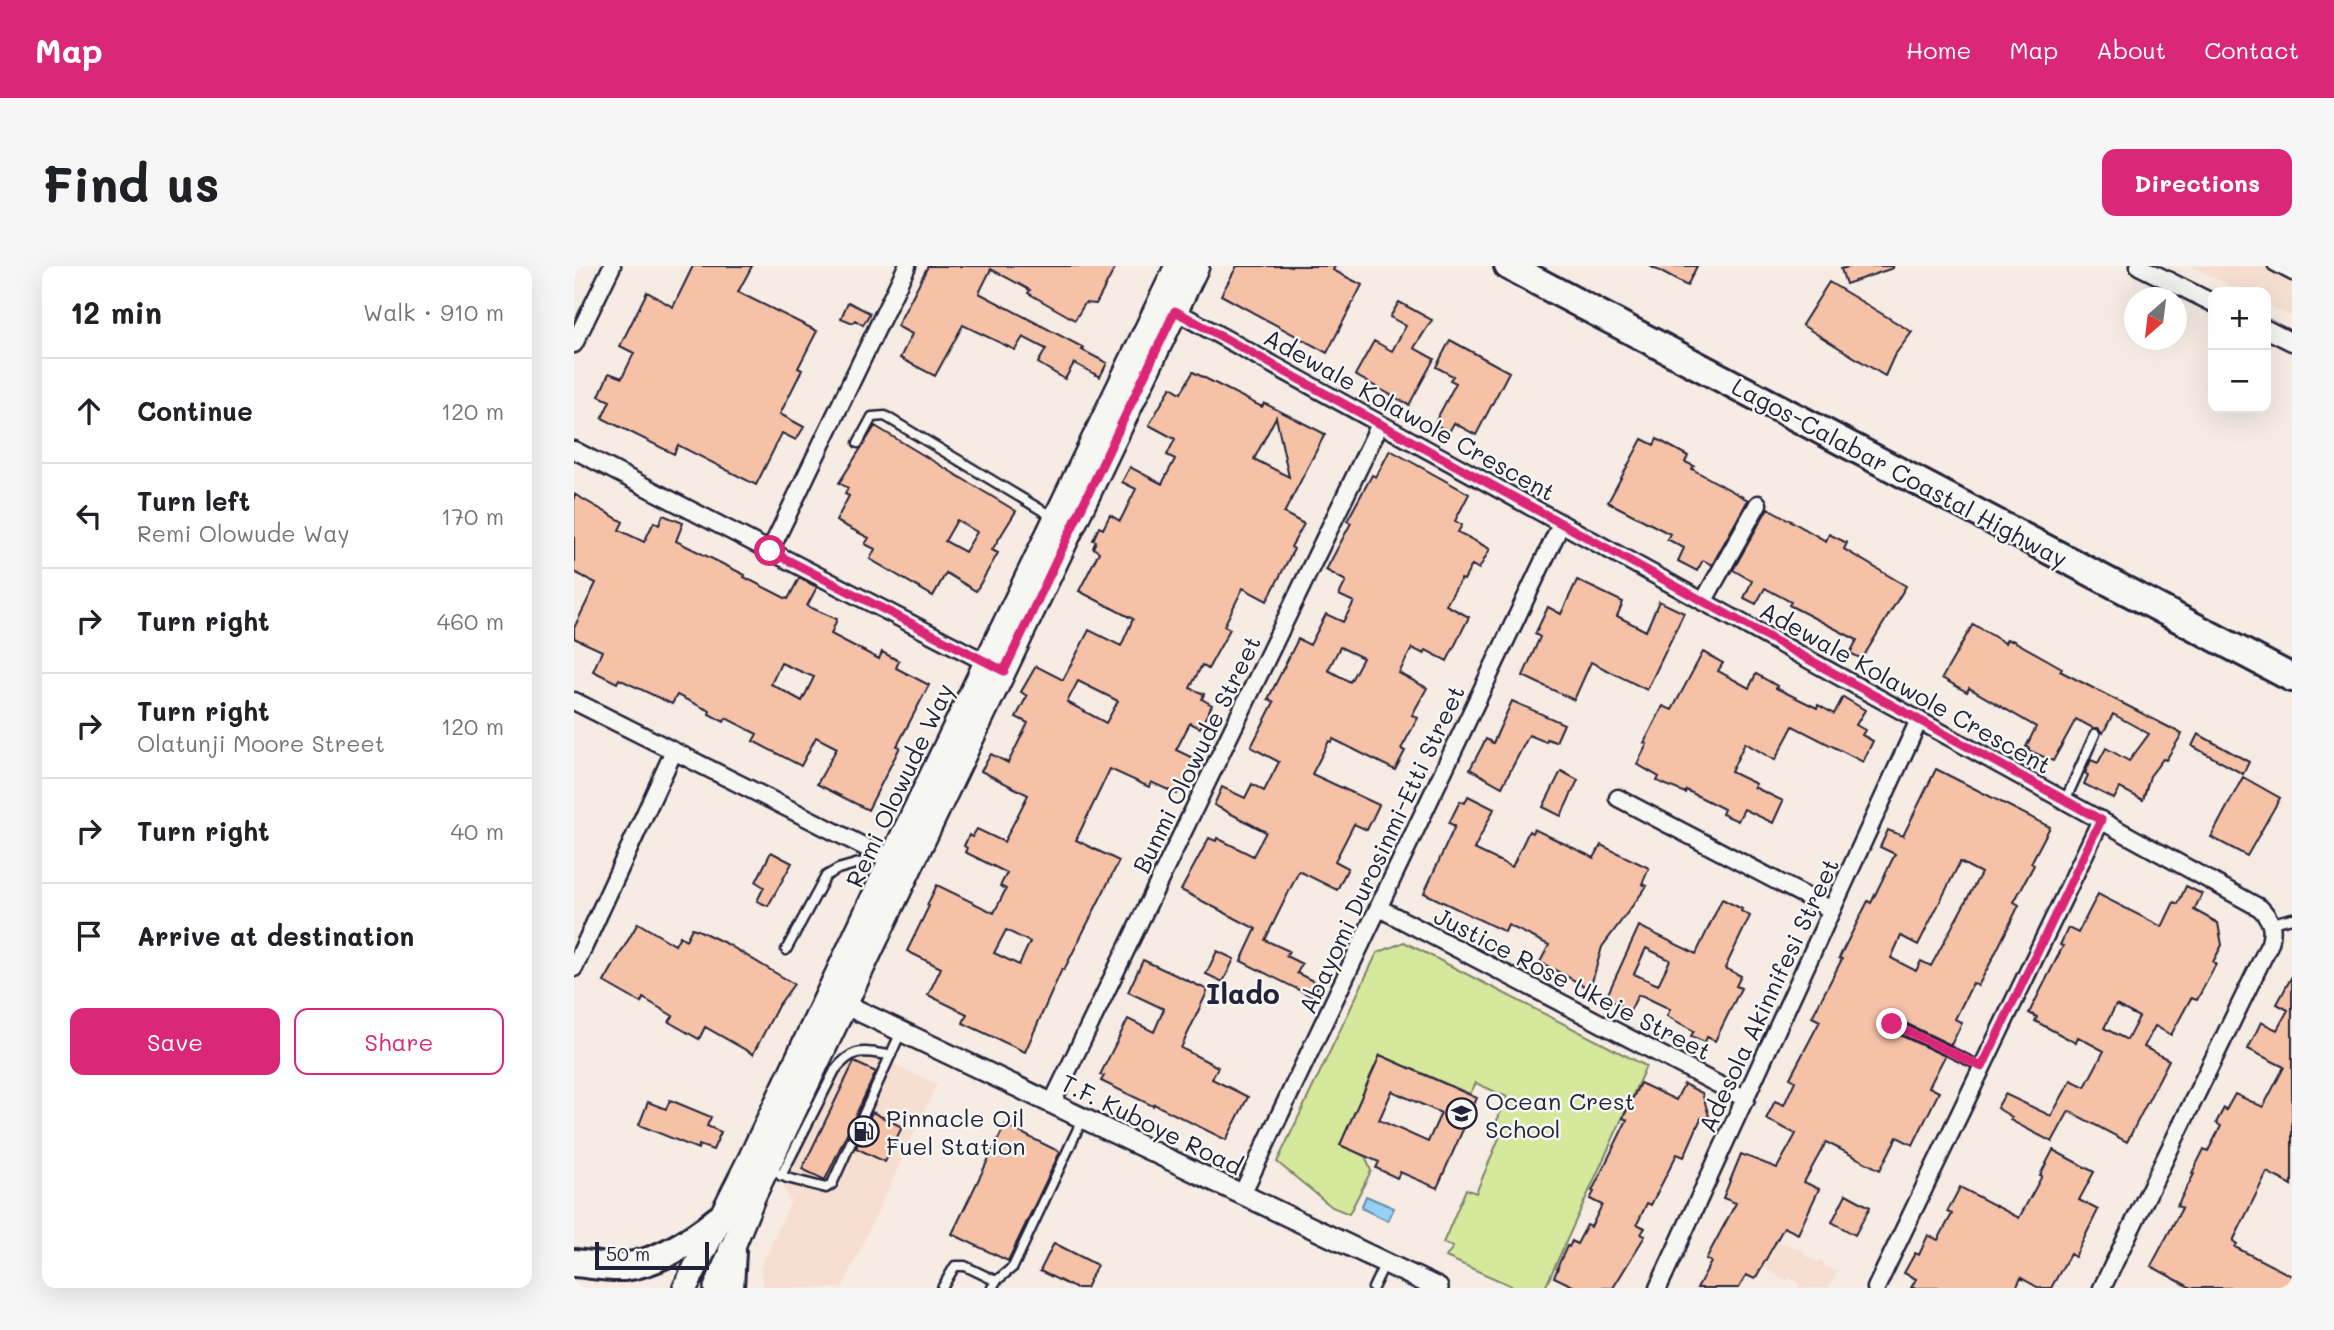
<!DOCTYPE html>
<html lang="en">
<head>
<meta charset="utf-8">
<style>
  body { margin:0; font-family:Mali,sans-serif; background:#f6f6f6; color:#202124 }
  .controls { position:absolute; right:21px; top:21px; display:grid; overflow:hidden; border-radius:14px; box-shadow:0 7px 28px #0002 }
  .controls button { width:63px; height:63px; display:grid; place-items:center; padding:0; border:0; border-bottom:2px solid #e0e0e0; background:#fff; color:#202124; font:35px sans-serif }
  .compass { position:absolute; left:1550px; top:21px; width:63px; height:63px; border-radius:50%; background:#fff; box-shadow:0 7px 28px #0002; rotate:208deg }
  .scale { position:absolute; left:21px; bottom:18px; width:114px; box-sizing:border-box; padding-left:7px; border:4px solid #22223b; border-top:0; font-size:19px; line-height:24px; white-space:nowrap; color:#22223b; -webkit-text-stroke:5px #f6f6f2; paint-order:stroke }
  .stop { position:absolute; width:21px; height:21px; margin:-16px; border:5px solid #db2777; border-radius:50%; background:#fff }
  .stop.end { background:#db2777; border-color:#fff; box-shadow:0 2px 7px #0008 }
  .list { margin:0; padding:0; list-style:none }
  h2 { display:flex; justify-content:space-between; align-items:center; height:91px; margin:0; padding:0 28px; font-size:30px }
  h2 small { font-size:23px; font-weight:400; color:#757577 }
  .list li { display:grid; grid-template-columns:46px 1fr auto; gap:21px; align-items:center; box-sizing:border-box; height:105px; padding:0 28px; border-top:2px solid #e0e0e0 }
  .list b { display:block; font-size:26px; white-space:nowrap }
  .list p { margin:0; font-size:23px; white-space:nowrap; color:#757577 }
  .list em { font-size:23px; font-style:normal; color:#757577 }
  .actions { display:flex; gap:14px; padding:21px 28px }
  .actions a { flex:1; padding:16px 0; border:2px solid #db2777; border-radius:14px; text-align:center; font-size:24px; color:#db2777 }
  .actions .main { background:#db2777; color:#fff }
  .icon { flex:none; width:38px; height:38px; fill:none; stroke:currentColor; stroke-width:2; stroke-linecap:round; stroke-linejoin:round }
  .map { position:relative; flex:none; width:1718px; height:1022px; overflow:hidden; border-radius:14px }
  header { display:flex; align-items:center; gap:42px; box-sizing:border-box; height:98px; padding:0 35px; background:#db2777; color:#fff }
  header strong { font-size:33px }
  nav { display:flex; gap:38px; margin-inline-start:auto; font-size:24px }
  .intro { display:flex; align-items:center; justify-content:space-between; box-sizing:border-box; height:168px; padding:0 42px }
  h1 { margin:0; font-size:49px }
  .button { padding:18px 32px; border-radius:14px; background:#db2777; color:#fff; font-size:24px; font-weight:700 }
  main { display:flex; gap:42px; padding:0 42px }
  aside { flex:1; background:#fff; border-radius:14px; box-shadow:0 7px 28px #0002 }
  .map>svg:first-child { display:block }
  .built { fill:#f6dfd1 }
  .green { fill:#d5e89c; stroke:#7c856c; stroke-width:2 }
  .water { fill:#95d0f6; stroke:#678aab; stroke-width:2 }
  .building { fill:#f6c2a7; stroke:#22223b; stroke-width:2; fill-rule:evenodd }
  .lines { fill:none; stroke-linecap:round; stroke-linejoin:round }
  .service-casing { stroke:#22223b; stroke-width:13 }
  .minor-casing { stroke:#22223b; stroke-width:21 }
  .tertiary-casing { stroke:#22223b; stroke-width:24 }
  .secondary-casing { stroke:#22223b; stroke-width:28 }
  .trunk-casing { stroke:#22223b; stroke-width:32 }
  .service { stroke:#f6f6f2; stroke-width:8 }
  .minor { stroke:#f6f6f2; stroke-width:16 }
  .tertiary { stroke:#f6f6f2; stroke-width:19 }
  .secondary { stroke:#f6f6f2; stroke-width:23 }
  .trunk { stroke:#f6f6f2; stroke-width:26 }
  .route { stroke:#db2777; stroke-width:9 }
  .labels { text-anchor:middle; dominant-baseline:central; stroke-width:5; stroke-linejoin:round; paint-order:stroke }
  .street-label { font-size:24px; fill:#22223b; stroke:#f6f6f2 }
  .poi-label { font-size:24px; fill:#22223b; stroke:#f6f6f2; text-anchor:start }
  .quarter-label { font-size:28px; font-weight:bold; fill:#22223b; stroke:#f6f6f2 }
</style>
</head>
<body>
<header>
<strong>Map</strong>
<nav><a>Home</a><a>Map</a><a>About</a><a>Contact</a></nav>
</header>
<div class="intro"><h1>Find us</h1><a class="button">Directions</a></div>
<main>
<aside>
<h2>12 min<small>Walk · 910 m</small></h2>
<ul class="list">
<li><svg class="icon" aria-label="ahead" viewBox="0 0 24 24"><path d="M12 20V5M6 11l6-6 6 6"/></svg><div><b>Continue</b></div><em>120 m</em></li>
<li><svg class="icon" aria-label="left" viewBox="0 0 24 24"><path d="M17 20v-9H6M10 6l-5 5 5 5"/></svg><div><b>Turn left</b><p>Remi Olowude Way</p></div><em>170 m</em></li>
<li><svg class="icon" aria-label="right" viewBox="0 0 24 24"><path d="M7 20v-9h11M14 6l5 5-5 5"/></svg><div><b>Turn right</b></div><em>460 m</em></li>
<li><svg class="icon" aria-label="right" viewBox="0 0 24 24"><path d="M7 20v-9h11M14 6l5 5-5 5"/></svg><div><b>Turn right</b><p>Olatunji Moore Street</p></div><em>120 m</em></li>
<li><svg class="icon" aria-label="right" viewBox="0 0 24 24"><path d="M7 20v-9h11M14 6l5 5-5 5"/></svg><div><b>Turn right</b></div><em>40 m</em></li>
<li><svg class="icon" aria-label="arrive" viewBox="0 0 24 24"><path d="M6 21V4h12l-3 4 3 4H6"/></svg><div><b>Arrive at destination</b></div></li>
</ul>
<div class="actions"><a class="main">Save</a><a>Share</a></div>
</aside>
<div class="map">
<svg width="1718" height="1022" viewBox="0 0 1718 1022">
  <rect width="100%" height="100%" fill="#f6ece3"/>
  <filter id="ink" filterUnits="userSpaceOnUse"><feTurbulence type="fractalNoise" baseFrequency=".0143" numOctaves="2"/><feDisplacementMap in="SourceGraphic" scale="14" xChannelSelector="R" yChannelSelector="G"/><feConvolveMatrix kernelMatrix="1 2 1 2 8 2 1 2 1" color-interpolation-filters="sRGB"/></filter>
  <g filter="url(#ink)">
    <!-- built -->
    <path class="built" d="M1617,0H1718V51L1692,38V26H1669Z
      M294,790L314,796L363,818L268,1022H187L189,1017L186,1002L217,935L209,922L270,797Z
      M1205,975L1230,985L1229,988L1243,996L1245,994L1251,997L1250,1000L1263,1006L1254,1022H1227L1224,1021L1225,1017L1215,1012L1213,1015L1190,1002Z"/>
    <!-- green -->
    <path class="green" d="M830,676L1072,800L971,1022H942L872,991L879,981L869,977L892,923L902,927L926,870L918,866L933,831L902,817L896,828L806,789L766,879L791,890L797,905L775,948L758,941L703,896L803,687Z"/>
    <!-- water -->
    <path class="water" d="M792,930L820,942L814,955L787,942Z"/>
    <!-- building -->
    <path class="building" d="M119,0H178L164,26L243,65L224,102L228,104L206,148L230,161L222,174L208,167L182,219L104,179L100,188L28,152L36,135L25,130L35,107L48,112L60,87L46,80L73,26L99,41Z
      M354,0H542L522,38L511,37L501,54L454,27L456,24L417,3L405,27L510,82L508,84L533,97L526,111L500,97L491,113L464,97L472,83L449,71L441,84L389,59L361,110L326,92L338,68L323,60Z
      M663,0H761L759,4L788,19L753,87L647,29Z
      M1076,0H1123L1113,20Z
      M1278,0H1319V2L1272,18L1267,3Z
      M1255,16L1338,66L1320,90L1311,110L1228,59Z
      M274,36L296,47L289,59L281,54L279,57L267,52Z
      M825,36L858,54L840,82L860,93L835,139L781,109L800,75L818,85L832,60L816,51Z
      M876,74L935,106L902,169L880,157L875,166L860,158L882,117L876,114L879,110L862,101Z
      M619,106L688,141L690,137L751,168L710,247L730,258L717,281L720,283L693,335L669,322L650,360L656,363L634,403L628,399L616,422L630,428L628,433L638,439L626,462L616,457L602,484L621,493L603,528L577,516L575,521L536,503L502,574L545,595L490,704L488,703L451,786L389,757L393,748L354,729L367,702L333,685L355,640L353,639L363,619L420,647L432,623L426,620L433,607L391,586L393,582L390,580L395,569L398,571L403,563L430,576L454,529L407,505L417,488L434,497L454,457L442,451L453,430L447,426L462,400L489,414L515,364L547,380L559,353L505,325L525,286L519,282L522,275L519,274L525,261L529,263L536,249L546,255L562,223L548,216L556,201L588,218L601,193L593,189L601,173L575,159L597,121L607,127ZM702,151L715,211L680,193ZM504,415L544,435L532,457L493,436ZM432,664L456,676L445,699L420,687Z
      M301,160L442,245L418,284L424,287L402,325L372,307L359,330L296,293L301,283L291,278L295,272L262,255L275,230L271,228L274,222L265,217ZM383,254L403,266L391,286L371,275Z
      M1068,173L1080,179L1083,173L1114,190L1111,196L1120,200L1118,203L1174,234L1138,299L1129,294L1123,305L1104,295L1110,282L1093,273L1096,268L1034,236Z
      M816,184L895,228L881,255L888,259L884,266L916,283L905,303L898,299L890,314L887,313L872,339L895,351L873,395L852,384L850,388L838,382L825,407L853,422L838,449L844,452L827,483L831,485L821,504L759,473L758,476L755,475L738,508L805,539L793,564L780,558L761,595L774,602L763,624L725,605L691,674L715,685L712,690L728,698L723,707L745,718L739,731L667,695L682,663L607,624L635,572L642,575L643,572L679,590L692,566L640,539L648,521L671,532L678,518L690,525L705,496L677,481L700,436L694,433L724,373L736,379L752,348L769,356L780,336L765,329L772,315L752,304L777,257L773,255L798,209L802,211ZM766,381L789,392L776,416L754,404Z
      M0,228L49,256L45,264L70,276L80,256L85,259L89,249L109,257L102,275L171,309L170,311L211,332L214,333L225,312L243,321L233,340L263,353L257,368L305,393L308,386L325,395L322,402L355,419L323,480L326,481L294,544L243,518L263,482L242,471L227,500L179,475L183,468L152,452L150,456L135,448L136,445L103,429L98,438L45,413L43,417L19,405L28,385L0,372V362L22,317L0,306ZM207,397L240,411L228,435L197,418Z
      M1194,242L1252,275L1255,268L1273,277L1270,283L1332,320L1288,393L1276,387L1283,374L1215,339L1217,336L1191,322L1182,338L1170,332L1178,315L1159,304Z
      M1003,314L1049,336L1043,350L1072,365L1085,335L1110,347L1073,424L1017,396L1000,434L949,410L966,371L961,368L974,341L987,348Z
      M1399,358L1431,377L1433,373L1437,375L1438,374L1488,402L1486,405L1608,468L1592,494L1589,493L1576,510L1569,534L1546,522L1540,533L1510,518L1514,509L1511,507L1517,494L1524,497L1532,482L1555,495L1575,468L1539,448L1529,467L1524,462H1519L1502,453L1479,495L1454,484L1455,482L1452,481L1462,461L1395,422L1393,426L1368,412Z
      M1129,386L1149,397L1144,405L1175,422L1182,408L1203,420L1202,422L1243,442L1244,439L1260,448L1269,431L1291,444L1282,459L1291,464L1288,469L1299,475L1289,496L1219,460L1201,494L1171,477L1157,506L1182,518L1180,521L1209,535L1199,557L1170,543L1164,555L1148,548L1150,543L1112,524L1111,527L1083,515L1085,511L1063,498L1073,478L1070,477L1089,440L1098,444Z
      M938,435L990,458L982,476L973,473L972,476L955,469L928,521L896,503L912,473L919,477Z
      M1624,468L1675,496L1669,508L1618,480Z
      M1362,503L1476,561L1457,597L1460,599L1440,636L1445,639L1419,692L1404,720L1399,717L1381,753L1388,757L1377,779L1321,752H1315L1312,756L1315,764L1371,790L1355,821L1365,826L1339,879L1323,871L1306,904L1252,876L1230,916L1245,923L1224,968L1210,961L1181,1013L1172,1009L1165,1022H1123L1137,996L1132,993L1162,937L1149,932L1167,888L1203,902L1222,868L1192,853L1201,835L1210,839L1221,815L1216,812L1246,755L1238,751L1268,693L1265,692L1294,635L1297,637L1321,588L1306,581L1314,564L1329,570ZM1386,596L1407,607L1357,700L1347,695L1342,705L1317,692L1327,670L1344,679Z
      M987,505L1004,514L987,550L969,541Z
      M1669,511L1706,532L1673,590L1637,571Z
      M894,530L920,543L900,583L938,601L955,565L958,567L960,563L1020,592L1027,579L1075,602L1068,618L1073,620L1028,681L1016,723L966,696L975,679L934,659L931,666L850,627L881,560L875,557L886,535L891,537Z
      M197,586L218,597L194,640L183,635L190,621L182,616Z
      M1612,620L1628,628L1620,644L1644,657L1648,679L1639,696L1642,698L1623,734L1617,732L1597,769L1581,760L1570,781L1595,794L1553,876L1495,845L1478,876L1436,854L1438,851L1423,842L1431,828L1477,850L1497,814L1511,821L1530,785L1504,771L1502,777L1461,755L1463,751L1455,747L1489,680L1486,679L1494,662L1504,667L1524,628L1588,661L1600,636L1604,638ZM1542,739L1565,751L1553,774L1530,762Z
      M1148,633L1168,643L1167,645L1176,650L1151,702L1167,710L1162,720L1167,722L1141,775L1133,771L1131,776L1117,770L1120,765L1093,750L1096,743L1069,730L1064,729L1056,745L1032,732L1065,660L1122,688ZM1072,682L1096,694L1084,719L1060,708Z
      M64,657L101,679L106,670L112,674L118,662L124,664L153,678L220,718L204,740L179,788L131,761L125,773L95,756L99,750L69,732L67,737L30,716Z
      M643,685L660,693L649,716L632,708Z
      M569,694L634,724L607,782L644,801L638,813L674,831L652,874L580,838L579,840L527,815L530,810L526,809L554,753L580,766L590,743L554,726Z
      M1718,710V919L1693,906L1659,975L1663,978L1661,981L1718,1010V1022H1617L1577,1000L1608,942L1603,940L1620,908L1618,907L1630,883L1634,885L1647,860L1642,857L1650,842L1652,844L1661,828L1689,841L1710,801L1674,783L1687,756L1703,764L1714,744L1703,738Z
      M806,789L903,832L863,922L826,906L823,912L802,902L805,896L766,879ZM818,825L867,847L854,876L805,854Z
      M280,796L302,806L251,914L228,903Z
      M1066,817L1102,834L1110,818L1128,827L1135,850L1127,852L1110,891L1103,888L1077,939L1073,937L1063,958L1071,962L1067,968L1071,970L1039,1022H1003L980,1011L984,1002H983L993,980L995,981L998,975L1003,978L1013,959L1017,961L1028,939L1016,933L1020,926L1018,925L1053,854L1049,852Z
      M96,834L137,851L133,860L147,866L139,884L125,879L124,883L65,859L74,836L92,843Z
      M298,846L328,861L311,896L282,882Z
      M431,859L486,886L434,995L378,968Z
      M1479,884L1520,906L1505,934L1524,944L1501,991L1496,988L1477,1022H1465L1447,1012L1442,1022H1337L1342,1013L1330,1007L1341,987L1345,989L1354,969L1364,974L1378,948L1373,946L1386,921L1445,952L1468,910L1466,909Z
      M1272,928L1296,941L1281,969L1258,956Z
      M480,977L523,999L512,1022H501L466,1005Z"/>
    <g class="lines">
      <defs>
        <path id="service" d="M1699,0L1718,10
          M284,177L298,151L311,150L479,251
          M1491,535L1521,468
          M1698,657L1718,652
          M212,684L252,610L264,603L306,591
          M1318,758L1408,801
          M194,902L213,912L252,922L258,918L327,766
          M207,910L261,804C281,780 288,786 317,789
          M368,1022L381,1000H391L422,1015
          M418,1022L422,1015L439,1001L509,852
          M799,1022L811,997"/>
        <path id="minor" d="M1565,0L1639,37
          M594,41L1686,642C1697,653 1700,662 1696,677L1528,1022
          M1692,63L1718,76
          M0,78L38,0
          M0,184L421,401
          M196,285L333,0
          M1129,336L1184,238
          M0,435L317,594
          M1044,532L1258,644
          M805,642L1172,833
          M0,702L100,485
          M478,837L806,158
          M668,928L987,258
          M1084,1022L1345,454
          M1302,1022L1527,554"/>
        <path id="tertiary" d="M270,738L864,1022"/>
        <path id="secondary" d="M111,1022L177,891L317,594L603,0
          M142,1022L180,929L623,0"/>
        <path id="trunk" d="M934,0L1718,412
          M0,997C15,998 33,1002 49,1001C85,997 118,975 145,953
          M156,1022L158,985"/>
      </defs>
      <!-- service casing -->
      <use href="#service" class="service-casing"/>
      <!-- minor casing -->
      <use href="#minor" class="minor-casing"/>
      <!-- tertiary casing -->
      <use href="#tertiary" class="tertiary-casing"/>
      <!-- secondary casing -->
      <use href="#secondary" class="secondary-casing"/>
      <!-- trunk casing -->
      <use href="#trunk" class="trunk-casing"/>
      <!-- service -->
      <use href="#service" class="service"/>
      <!-- minor -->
      <use href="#minor" class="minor"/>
      <!-- tertiary -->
      <use href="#tertiary" class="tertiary"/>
      <!-- secondary -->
      <use href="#secondary" class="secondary"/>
      <!-- trunk -->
      <use href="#trunk" class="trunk"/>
    </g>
  </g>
  <g class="lines" filter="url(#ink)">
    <!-- route -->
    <path class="route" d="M196,285L430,405L601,45L1527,554L1408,801L1318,758"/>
  </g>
  <!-- icons -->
  <defs>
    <symbol id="school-ring" viewBox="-11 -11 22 22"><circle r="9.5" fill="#f6f6f2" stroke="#22223b" stroke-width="1.5"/><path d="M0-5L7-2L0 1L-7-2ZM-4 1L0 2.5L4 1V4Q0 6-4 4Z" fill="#22223b"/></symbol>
    <symbol id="fuel-ring" viewBox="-11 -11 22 22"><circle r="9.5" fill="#f6f6f2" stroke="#22223b" stroke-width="1.5"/><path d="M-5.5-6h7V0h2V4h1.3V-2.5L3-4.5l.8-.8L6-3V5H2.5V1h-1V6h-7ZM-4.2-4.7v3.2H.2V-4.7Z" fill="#22223b"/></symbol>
  </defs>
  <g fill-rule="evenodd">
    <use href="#school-ring" x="870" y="830" width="35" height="35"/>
    <use href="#fuel-ring" x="272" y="848" width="35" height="35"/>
  </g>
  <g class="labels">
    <!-- street labels -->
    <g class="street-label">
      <text transform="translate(836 148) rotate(29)">Adewale Kolawole Crescent</text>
      <text transform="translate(1326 206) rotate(28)">Lagos-Calabar Coastal Highway</text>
      <text transform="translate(1332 421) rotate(29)">Adewale Kolawole Crescent</text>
      <text transform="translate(622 488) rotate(-64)">Bunmi Olowude Street</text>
      <text transform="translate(325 519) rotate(-65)">Remi Olowude Way</text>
      <text transform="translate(807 583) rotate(-65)">Abayomi Durosinmi-Etti Street</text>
      <text transform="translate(999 717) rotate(27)">Justice Rose Ukeje Street</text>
      <text transform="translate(1194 729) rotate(-65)">Adesola Akinnifesi Street</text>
      <text transform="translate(578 858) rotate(26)">T.F. Kuboye Road</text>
    </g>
    <!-- poi labels -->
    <g class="poi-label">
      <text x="911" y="834">Ocean Crest<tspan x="911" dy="28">School</tspan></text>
      <text x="312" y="851">Pinnacle Oil<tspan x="312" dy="28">Fuel Station</tspan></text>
    </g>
    <!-- quarter labels -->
    <g class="quarter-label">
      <text x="669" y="727">Ilado</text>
    </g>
  </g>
</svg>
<div class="controls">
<button>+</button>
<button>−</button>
</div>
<svg class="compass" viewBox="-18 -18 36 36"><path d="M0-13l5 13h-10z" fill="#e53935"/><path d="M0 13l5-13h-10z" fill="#757577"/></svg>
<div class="scale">50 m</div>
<div class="stop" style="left:196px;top:285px"></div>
<div class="stop end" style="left:1318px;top:758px"></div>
</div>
</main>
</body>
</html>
